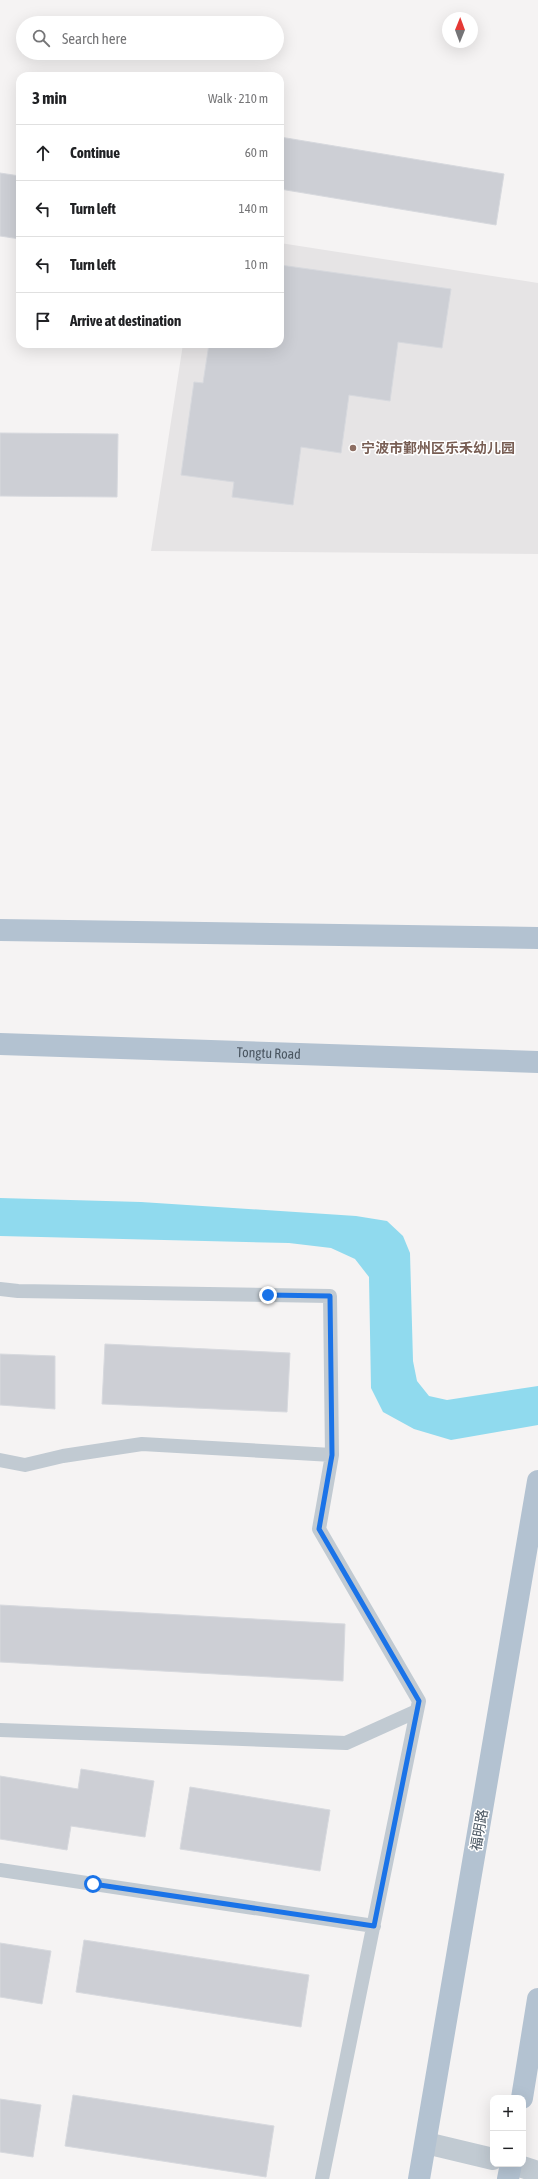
<!DOCTYPE html>
<html lang="en">
<head>
<meta charset="utf-8">
<style>
  body { margin:0; font-family:"Asap Condensed","Noto Sans SC",sans-serif; background:#f6f6f6; color:#202124 }
  .controls { position:absolute; right:12px; bottom:12px; display:grid; overflow:hidden; border-radius:8px; box-shadow:0 4px 16px #0002 }
  .controls button { width:36px; height:36px; display:grid; place-items:center; padding:0; border:0; border-bottom:1px solid #e0e0e0; background:#fff; color:#202124; font:20px sans-serif }
  .compass { position:absolute; left:442px; top:12px; width:36px; height:36px; border-radius:50%; background:#fff; box-shadow:0 4px 16px #0002; rotate:1deg }
  .stop { position:absolute; width:12px; height:12px; margin:-9px; border:3px solid #1a73e8; border-radius:50%; background:#fff }
  .stop.end { background:#1a73e8; border-color:#fff; box-shadow:0 1px 4px #0008 }
  .list { margin:0; padding:0; list-style:none }
  h2 { display:flex; justify-content:space-between; align-items:center; height:52px; margin:0; padding:0 16px; font-size:17px }
  h2 small { font-size:13px; font-weight:400; color:#757577 }
  .list li { display:grid; grid-template-columns:26px 1fr auto; gap:12px; align-items:center; box-sizing:border-box; height:56px; padding:0 16px; border-top:1px solid #e0e0e0 }
  .list b { display:block; font-size:15px; white-space:nowrap }
  .list em { font-size:13px; font-style:normal; color:#757577 }
  .icon { flex:none; width:22px; height:22px; fill:none; stroke:currentColor; stroke-width:2; stroke-linecap:round; stroke-linejoin:round }
  .map { position:relative; flex:none; width:538px; height:2179px; overflow:hidden }
  .search { position:absolute; background:#fff; box-shadow:0 4px 16px #0002; left:16px; top:16px; width:268px; height:44px; display:flex; align-items:center; gap:10px; box-sizing:border-box; padding:0 14px; border-radius:22px; color:#757577; font-size:15px }
  .panel { position:absolute; background:#fff; box-shadow:0 4px 16px #0002; left:16px; top:72px; width:268px; height:276px; border-radius:12px }
  .map>svg:first-child { display:block }
  .education { fill:#e6e4e5 }
  .water { fill:#90daee }
  .building { fill:#cdcfd5; stroke:#d7d9de }
  .lines { fill:none; stroke-linecap:round; stroke-linejoin:round }
  .service { stroke:#c1cad2; stroke-width:14 }
  .minor { stroke:#c1cad2; stroke-width:22 }
  .primary { stroke:#b3c2d1; stroke-width:22 }
  .route { stroke:#1a73e8; stroke-width:5 }
  .education-dot { fill:#8d6e63; stroke:#fff; stroke-width:1.5 }
  .labels { text-anchor:middle; dominant-baseline:central; stroke-width:3; stroke-linejoin:round; paint-order:stroke }
  .education-label { font-size:14px; font-weight:bold; fill:#785e54; stroke:#fff; text-anchor:start }
  .street-label { font-size:14px; fill:#4a5661; stroke:#fff }
</style>
</head>
<body>
<div class="map">
<svg width="538" height="2179" viewBox="0 0 538 2179">
  <rect width="100%" height="100%" fill="#f5f3f3"/>
  <!-- education -->
  <path class="education" d="M280,243L538,283V554L151,551L183,344H280Z"/>
  <!-- water -->
  <path class="water" d="M0,1198L141,1202L356,1216L387,1221L403,1236L410,1253L413,1361L417,1381L429,1396L447,1400L538,1386V1425L451,1440L414,1429L383,1412L371,1388L369,1277L355,1259L331,1248L289,1243L0,1236Z"/>
  <!-- building -->
  <path class="building" d="M280,137L504,174L496,225L280,189Z
    M0,173L20,176V239L0,236Z
    M280,265L451,289L442,348L398,342L390,401L349,395L341,453L301,447L293,505L232,497L234,482L181,475L194,382L203,383L209,344H280Z
    M0,433L118,434L117,497L0,496Z
    M105,1344L290,1353L287,1412L102,1404Z
    M0,1354L55,1356V1409L0,1405Z
    M0,1605L345,1624L343,1681L0,1662Z
    M81,1769L154,1781L145,1837L71,1826L67,1850L0,1839V1776L78,1789Z
    M190,1787L330,1810L320,1871L180,1849Z
    M84,1940L309,1975L301,2027L76,1992Z
    M0,1943L51,1951L42,2004L0,1997Z
    M73,2095L274,2126L266,2177L65,2146Z
    M0,2099L41,2105L33,2157L0,2152Z"/>
  <g class="lines">
    <!-- service -->
    <path class="service" d="M0,1289L18,1291L330,1296L332,1455L319,1529L419,1701L322,2179
      M0,1460L25,1465L63,1456L142,1444L332,1455
      M0,1730L346,1743L417,1711
      M0,1870L374,1926"/>
    <!-- minor -->
    <path class="minor" d="M426,2143L493,2159
      M513,2164L538,2172"/>
    <!-- primary -->
    <g class="primary">
      <path d="M0,930L538,938"/>
      <path id="s1" d="M0,1044L538,1062"/>
      <path d="M522,2098L538,1999"/>
      <path d="M419,2179L538,1481"/>
      <path d="M508,2179L511,2164"/>
    </g>
  </g>
  <g class="lines">
    <!-- route -->
    <path class="route" d="M93,1884L374,1926L419,1701L319,1529L332,1455L330,1296L268,1295"/>
  </g>
  <!-- markers -->
  <circle class="education-dot" cx="353" cy="448" r="4"/>
  <g class="labels">
    <!-- education labels -->
    <g class="education-label">
      <text x="361" y="448">宁波市鄞州区乐禾幼儿园</text>
    </g>
    <!-- street labels -->
    <g class="street-label">
      <text stroke="none"><textPath href="#s1" startOffset="269">Tongtu Road</textPath></text>
      <text transform="translate(479 1830) rotate(-80)">福明路</text>
    </g>
  </g>
</svg>
<div class="controls">
<button>+</button>
<button>−</button>
</div>
<svg class="compass" viewBox="-18 -18 36 36"><path d="M0-13l5 13h-10z" fill="#e53935"/><path d="M0 13l5-13h-10z" fill="#757577"/></svg>
<div class="stop" style="left:93px;top:1884px"></div>
<div class="stop end" style="left:268px;top:1295px"></div>
<div class="search"><svg class="icon" aria-label="search" viewBox="0 0 24 24"><circle cx="10" cy="10" r="6"/><path d="M15 15l6 6"/></svg>Search here</div>
<section class="panel">
<h2>3 min<small>Walk · 210 m</small></h2>
<ul class="list">
<li><svg class="icon" aria-label="ahead" viewBox="0 0 24 24"><path d="M12 20V5M6 11l6-6 6 6"/></svg><div><b>Continue</b></div><em>60 m</em></li>
<li><svg class="icon" aria-label="left" viewBox="0 0 24 24"><path d="M17 20v-9H6M10 6l-5 5 5 5"/></svg><div><b>Turn left</b></div><em>140 m</em></li>
<li><svg class="icon" aria-label="left" viewBox="0 0 24 24"><path d="M17 20v-9H6M10 6l-5 5 5 5"/></svg><div><b>Turn left</b></div><em>10 m</em></li>
<li><svg class="icon" aria-label="arrive" viewBox="0 0 24 24"><path d="M6 21V4h12l-3 4 3 4H6"/></svg><div><b>Arrive at destination</b></div></li>
</ul>
</section>
</div>
</body>
</html>
